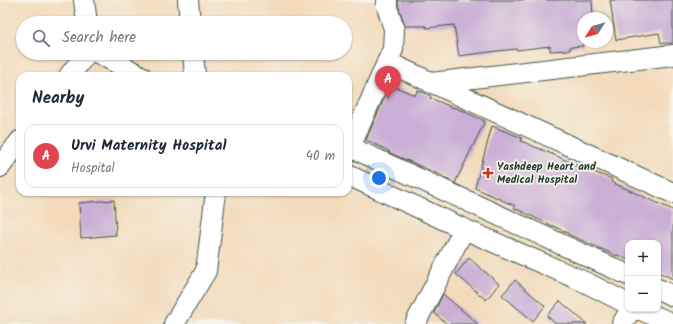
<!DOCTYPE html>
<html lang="en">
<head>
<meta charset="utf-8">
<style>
  body { margin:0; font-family:Kalam,sans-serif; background:#f2f2f3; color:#1f2937 }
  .controls { position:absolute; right:12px; bottom:12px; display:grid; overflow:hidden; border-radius:8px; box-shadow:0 1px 3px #0004 }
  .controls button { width:36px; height:36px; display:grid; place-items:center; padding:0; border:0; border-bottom:1px solid #e0e1e3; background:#fff; color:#1f2937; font:20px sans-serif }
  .compass { position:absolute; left:577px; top:12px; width:36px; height:36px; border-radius:50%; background:#fff; box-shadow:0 1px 3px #0004; rotate:234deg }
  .you { position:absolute; left:379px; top:178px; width:14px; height:14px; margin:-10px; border:3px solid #fff; border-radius:50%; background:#1a73e8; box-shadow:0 0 0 6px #1a73e833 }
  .badge { display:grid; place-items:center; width:26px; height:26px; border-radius:50%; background:#c8321e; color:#fff; font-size:13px; font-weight:700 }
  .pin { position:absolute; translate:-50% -33px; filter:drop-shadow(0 1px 2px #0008) }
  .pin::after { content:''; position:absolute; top:21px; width:14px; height:12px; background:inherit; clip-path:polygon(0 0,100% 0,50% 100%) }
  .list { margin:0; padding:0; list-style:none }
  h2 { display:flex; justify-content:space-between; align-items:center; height:52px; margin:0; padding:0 16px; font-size:17px }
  h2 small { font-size:13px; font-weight:400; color:#747a83 }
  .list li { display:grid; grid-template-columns:26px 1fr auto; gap:12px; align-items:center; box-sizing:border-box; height:64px; margin:0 8px 8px; padding:0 8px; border:1px solid #e0e1e3; border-radius:12px }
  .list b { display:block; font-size:15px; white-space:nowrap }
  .list p { margin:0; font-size:13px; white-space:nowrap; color:#747a83 }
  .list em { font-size:13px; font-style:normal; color:#747a83 }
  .icon { flex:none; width:22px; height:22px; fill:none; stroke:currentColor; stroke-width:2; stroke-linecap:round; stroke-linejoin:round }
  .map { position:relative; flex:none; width:673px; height:324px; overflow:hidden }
  .search { position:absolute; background:#fff; box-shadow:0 1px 3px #0004; left:16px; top:16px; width:336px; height:44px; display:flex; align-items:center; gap:10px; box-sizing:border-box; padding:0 14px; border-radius:22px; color:#747a83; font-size:15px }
  .panel { position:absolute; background:#fff; box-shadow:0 1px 3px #0004; left:16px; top:72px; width:336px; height:124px; border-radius:12px }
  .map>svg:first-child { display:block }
  .building { fill:#c9aed5 }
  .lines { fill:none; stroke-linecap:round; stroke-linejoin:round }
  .minor-casing { stroke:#3f5548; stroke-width:22 }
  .minor { stroke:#fff; stroke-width:20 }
  .poi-dot { fill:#c8321e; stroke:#f7f3e8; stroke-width:1.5 }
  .labels { text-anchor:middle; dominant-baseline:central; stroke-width:3.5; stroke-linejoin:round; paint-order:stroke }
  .poi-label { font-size:11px; font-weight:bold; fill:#1f3d34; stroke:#f7f3e8; text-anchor:start }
</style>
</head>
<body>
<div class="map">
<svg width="673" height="324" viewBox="0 0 673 324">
  <rect width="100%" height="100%" fill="#f7f3e8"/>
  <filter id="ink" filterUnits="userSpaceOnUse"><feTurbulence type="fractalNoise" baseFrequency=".025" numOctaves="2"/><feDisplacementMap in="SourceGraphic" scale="8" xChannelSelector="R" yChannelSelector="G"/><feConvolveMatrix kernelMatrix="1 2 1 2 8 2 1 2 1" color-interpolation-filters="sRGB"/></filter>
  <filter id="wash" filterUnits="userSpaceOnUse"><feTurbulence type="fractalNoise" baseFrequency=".012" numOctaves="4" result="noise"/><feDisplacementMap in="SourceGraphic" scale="16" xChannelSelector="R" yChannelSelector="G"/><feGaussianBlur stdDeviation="0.9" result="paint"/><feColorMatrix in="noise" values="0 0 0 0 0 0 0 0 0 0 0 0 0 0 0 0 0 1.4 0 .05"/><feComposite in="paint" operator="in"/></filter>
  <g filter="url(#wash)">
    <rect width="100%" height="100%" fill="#f2daba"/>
    <g id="blocks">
      <!-- building -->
      <path class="building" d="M398,0H592L593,18H583V46L570,47V50L550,51V46L517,50V49L497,51L459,56L454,25L426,28V26H405L398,5Z
        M610,0H673V43H661L659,33L616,40Z
        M390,85L415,95L418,90L431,96L430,98L454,108V107L485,121L455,183L442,177L443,176L388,152L389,151L366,140Z
        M492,126L522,138L521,141L559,157L575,165L612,179L611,182L673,210V279L658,272V243H628V260L617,255V256L568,234V233L514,208L515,206L475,188Z
        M114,200L116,235L81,238L79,203Z
        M469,258L499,284L486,300L456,274Z
        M515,280L545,306L533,321L502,295Z
        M443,294L478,324H447L434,313Z
        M560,301L587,324H556L547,316Z"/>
    </g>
  </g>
  <g filter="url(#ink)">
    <use href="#blocks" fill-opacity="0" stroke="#3f5548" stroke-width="1"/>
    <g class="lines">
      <defs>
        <path id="minor" d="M84,0L87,23
          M188,0L190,23
          M98,53L141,76
          M193,53L195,76
          M387,62L673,193
          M69,76L87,53
          M431,83L673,55
          M350,147L628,275
          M348,152L393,49L394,29L387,7V0
          M0,167L20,141
          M348,175L464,229L587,283L628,304
          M658,289L673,296
          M639,309L673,324
          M174,324L206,271L216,192
          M415,324L464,229
          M622,324L631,309"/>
      </defs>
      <!-- minor casing -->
      <use href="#minor" class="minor-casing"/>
      <!-- minor -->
      <use href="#minor" class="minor"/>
    </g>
  </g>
  <!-- markers -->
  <path class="poi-dot" d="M486 167h4v4h4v4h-4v4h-4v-4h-4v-4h4z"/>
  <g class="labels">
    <!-- poi labels -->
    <g class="poi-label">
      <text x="497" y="167">Yashdeep Heart and<tspan x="497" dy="13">Medical Hospital</tspan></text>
    </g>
  </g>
</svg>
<div class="controls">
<button>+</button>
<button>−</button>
</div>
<svg class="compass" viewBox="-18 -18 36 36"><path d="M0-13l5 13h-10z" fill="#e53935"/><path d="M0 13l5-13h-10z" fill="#747a83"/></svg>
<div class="you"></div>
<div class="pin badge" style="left:388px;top:99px;background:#e0444e">A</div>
<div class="search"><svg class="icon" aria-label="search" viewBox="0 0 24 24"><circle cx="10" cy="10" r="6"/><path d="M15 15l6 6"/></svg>Search here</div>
<section class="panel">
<h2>Nearby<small></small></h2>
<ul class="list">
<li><span class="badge" style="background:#e0444e">A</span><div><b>Urvi Maternity Hospital</b><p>Hospital</p></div><em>40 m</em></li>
</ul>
</section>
</div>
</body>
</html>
